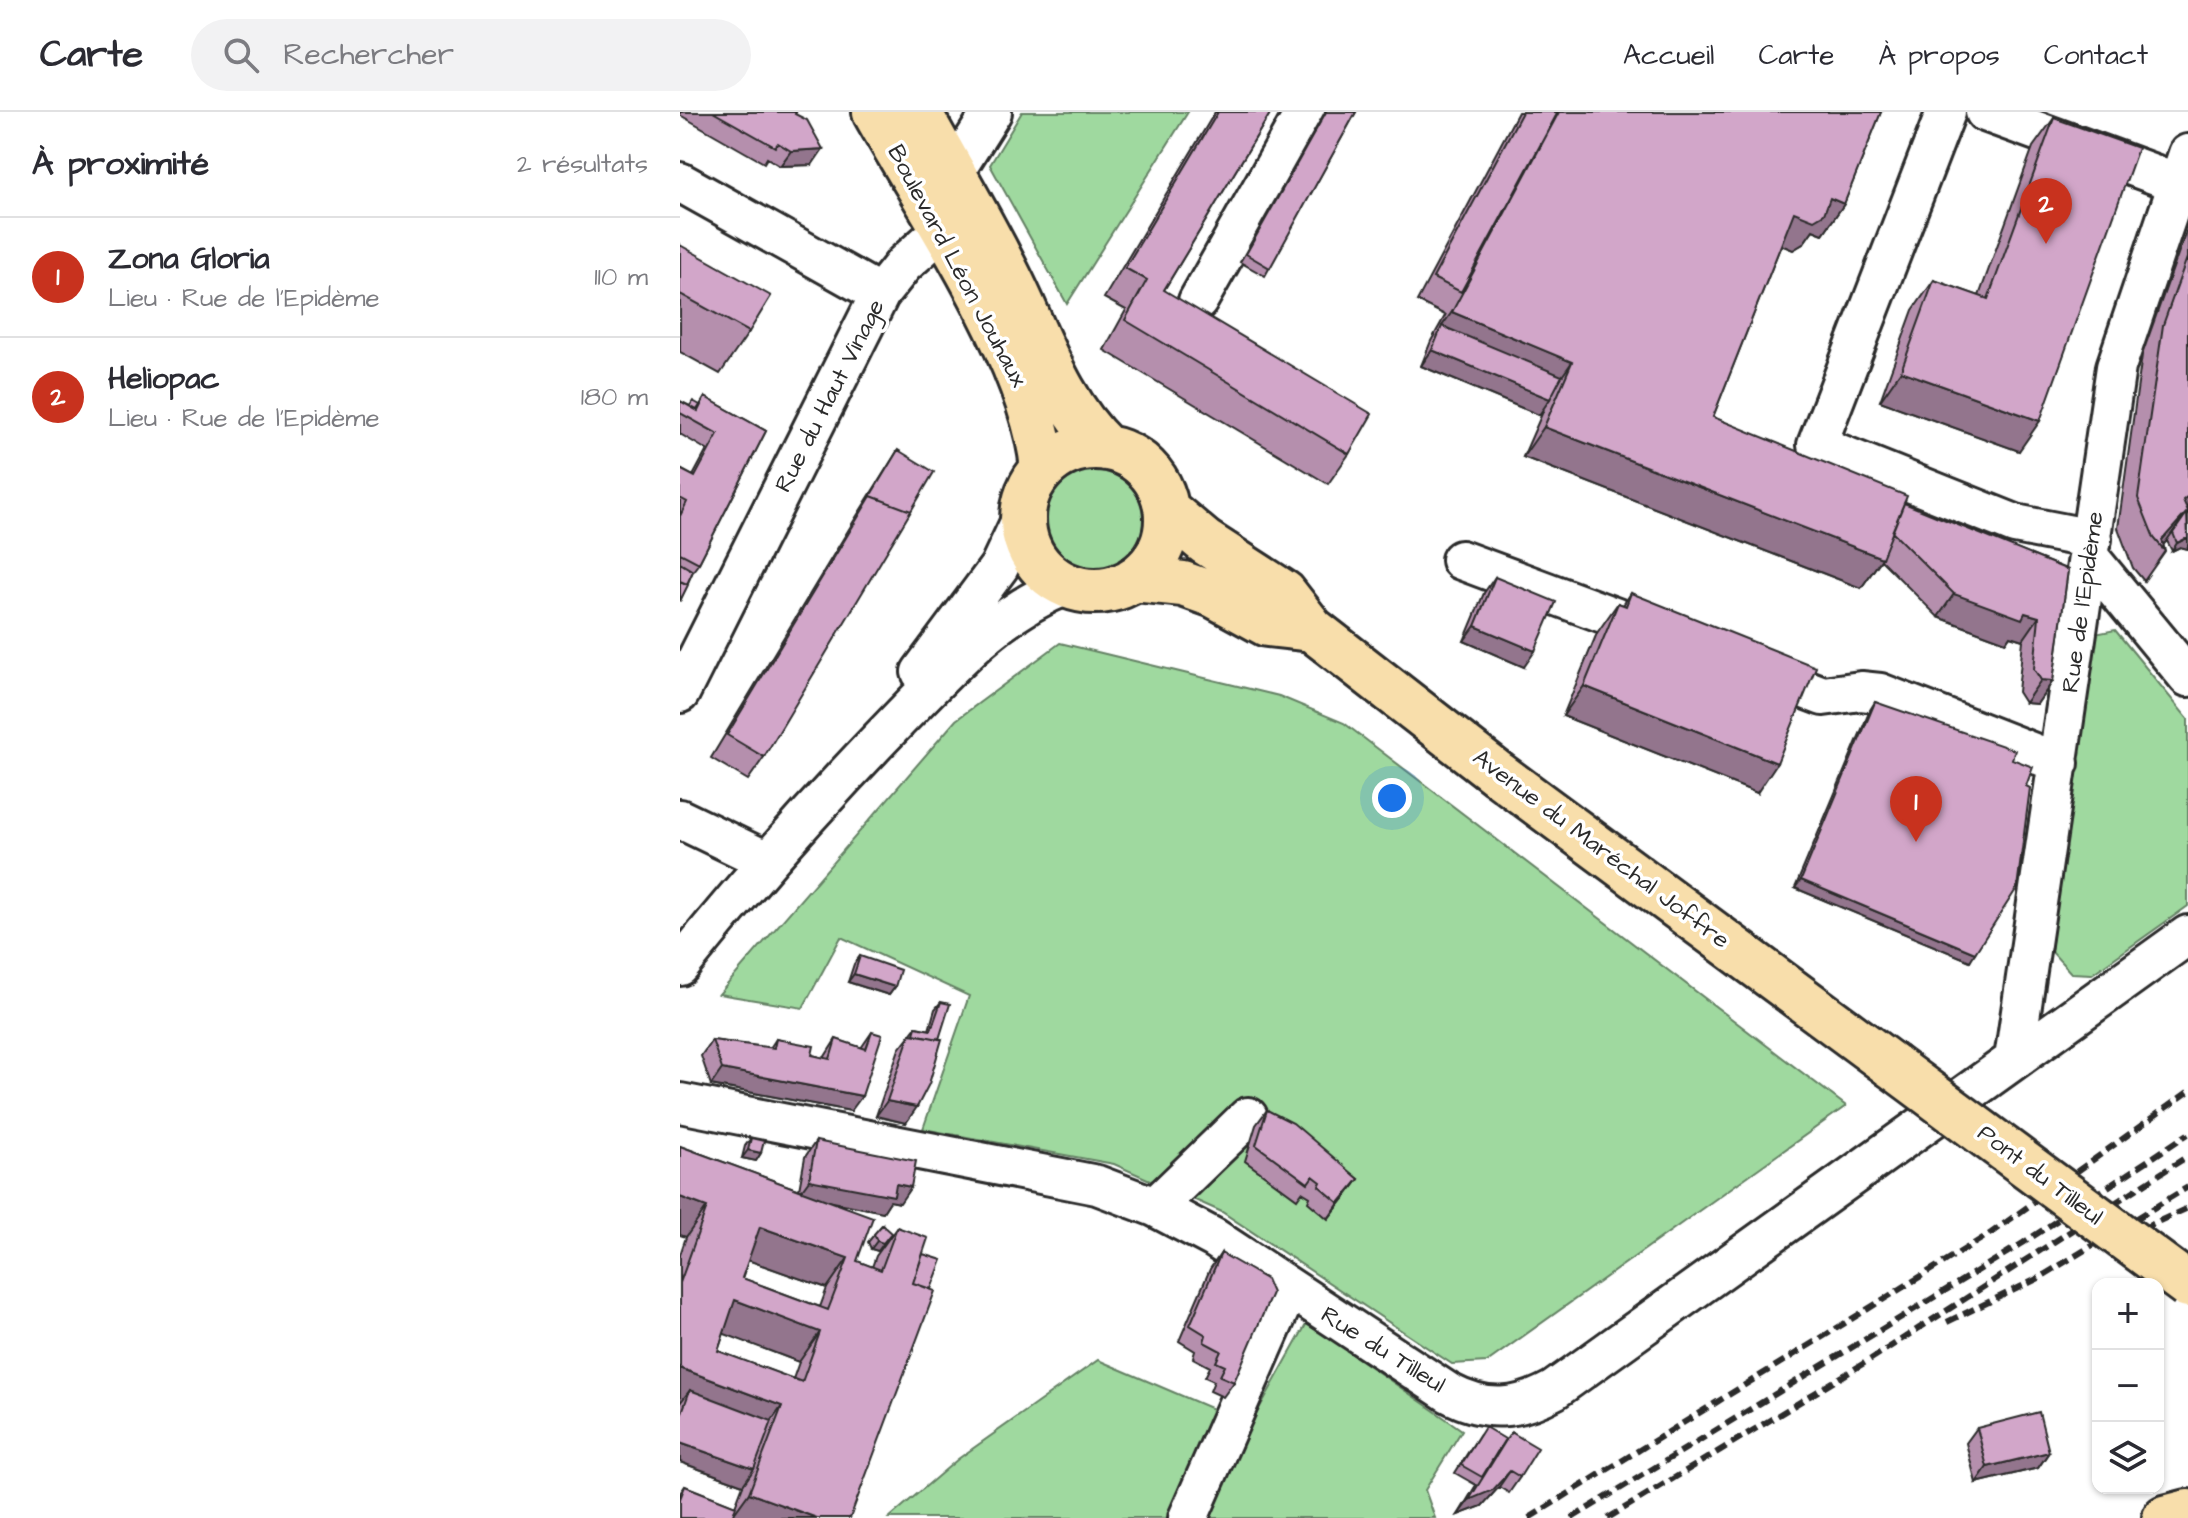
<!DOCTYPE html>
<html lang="fr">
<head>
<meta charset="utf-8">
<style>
  body { margin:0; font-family:"Architects Daughter",sans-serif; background:#f2f2f3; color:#2b2b33 }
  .controls { position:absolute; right:24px; bottom:24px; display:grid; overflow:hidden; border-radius:16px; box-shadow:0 2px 6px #0004 }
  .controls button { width:72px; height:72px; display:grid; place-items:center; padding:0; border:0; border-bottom:2px solid #e1e1e2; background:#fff; color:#2b2b33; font:40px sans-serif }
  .you { position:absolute; left:712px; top:686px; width:28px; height:28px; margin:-20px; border:6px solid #fff; border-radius:50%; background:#1a73e8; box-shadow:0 0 0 12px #1a73e833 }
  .badge { display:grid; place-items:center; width:52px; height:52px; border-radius:50%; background:#c8321e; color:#fff; font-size:26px; font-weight:700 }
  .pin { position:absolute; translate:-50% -66px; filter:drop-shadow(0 2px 4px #0008) }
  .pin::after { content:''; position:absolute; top:42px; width:28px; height:24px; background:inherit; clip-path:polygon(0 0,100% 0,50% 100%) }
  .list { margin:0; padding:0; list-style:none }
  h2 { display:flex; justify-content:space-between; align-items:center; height:104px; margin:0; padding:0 32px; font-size:34px }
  h2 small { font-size:26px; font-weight:400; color:#7c7c81 }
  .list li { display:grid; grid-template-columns:52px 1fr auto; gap:24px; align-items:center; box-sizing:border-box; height:120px; padding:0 32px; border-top:2px solid #e1e1e2 }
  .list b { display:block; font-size:30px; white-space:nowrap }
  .list p { margin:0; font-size:26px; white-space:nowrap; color:#7c7c81 }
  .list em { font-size:26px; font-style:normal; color:#7c7c81 }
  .icon { flex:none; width:44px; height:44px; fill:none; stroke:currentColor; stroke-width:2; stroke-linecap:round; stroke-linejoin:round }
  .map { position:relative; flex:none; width:1508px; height:1406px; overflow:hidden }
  header { display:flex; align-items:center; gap:48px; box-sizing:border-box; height:112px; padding:0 40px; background:#fff; border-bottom:2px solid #e1e1e2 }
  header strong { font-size:38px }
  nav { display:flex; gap:44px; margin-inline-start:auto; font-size:28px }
  .search { width:560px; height:72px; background:#f2f2f3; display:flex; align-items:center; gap:20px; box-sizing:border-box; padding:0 28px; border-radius:44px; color:#7c7c81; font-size:30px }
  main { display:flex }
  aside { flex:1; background:#fff }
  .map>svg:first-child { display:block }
  .green { fill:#9fd99f; stroke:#658265; stroke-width:2 }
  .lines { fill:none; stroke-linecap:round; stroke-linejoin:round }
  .minor-casing { stroke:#2b2b2b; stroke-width:44 }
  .major-casing { stroke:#2b2b2b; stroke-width:50 }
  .minor { stroke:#fff; stroke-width:38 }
  .major { stroke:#f8deab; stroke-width:44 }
  .rail { stroke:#2b2b2b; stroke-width:6; stroke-dasharray:12 6; stroke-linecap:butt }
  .major-bridge-casing { stroke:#2b2b2b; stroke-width:50; stroke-linecap:butt }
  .major-bridge { stroke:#f8deab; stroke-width:44 }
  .wall { fill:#b58fad; stroke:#2b2b2b; stroke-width:2; fill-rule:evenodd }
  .shaded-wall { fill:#93748d; stroke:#2b2b2b; stroke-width:2 }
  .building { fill:#d2a6c9; stroke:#2b2b2b; stroke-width:2; fill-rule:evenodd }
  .labels { text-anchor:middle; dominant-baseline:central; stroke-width:7; stroke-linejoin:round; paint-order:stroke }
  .street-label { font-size:24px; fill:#2b2b2b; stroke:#fff }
</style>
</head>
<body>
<header>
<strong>Carte</strong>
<div class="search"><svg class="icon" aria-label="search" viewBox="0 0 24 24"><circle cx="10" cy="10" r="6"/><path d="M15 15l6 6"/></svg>Rechercher</div>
<nav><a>Accueil</a><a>Carte</a><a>À propos</a><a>Contact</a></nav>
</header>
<main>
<aside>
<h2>À proximité<small>2 résultats</small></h2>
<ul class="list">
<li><span class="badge">1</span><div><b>Zona Gloria</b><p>Lieu · Rue de l'Epidème</p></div><em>110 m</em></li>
<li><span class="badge">2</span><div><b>Heliopac</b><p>Lieu · Rue de l'Epidème</p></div><em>180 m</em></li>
</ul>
</aside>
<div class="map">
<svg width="1508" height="1406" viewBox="0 0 1508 1406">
  <rect width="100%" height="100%" fill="#fff"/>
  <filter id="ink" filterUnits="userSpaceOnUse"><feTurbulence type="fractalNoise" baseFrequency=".0125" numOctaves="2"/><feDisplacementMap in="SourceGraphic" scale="16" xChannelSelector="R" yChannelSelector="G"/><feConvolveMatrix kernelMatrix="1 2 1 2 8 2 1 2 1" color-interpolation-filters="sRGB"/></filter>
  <g filter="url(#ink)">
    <!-- green -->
    <path class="green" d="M342,0H508L387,192L310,53Z
      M364 408a51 51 0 1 1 102 0a51 51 0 1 1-102 0Z
      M1435,518L1508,607V794L1412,862L1391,861L1371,839L1410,523Z
      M380,531L599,584L664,611L1166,994L807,1250L772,1252L542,1100L434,1052L243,1017L289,884L161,825L123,896L39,882L276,608Z
      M627,1211L782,1318L745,1378L755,1406H209L278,1347L418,1248L570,1313Z"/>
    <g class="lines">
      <defs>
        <path id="minor" d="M1266,0L1137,333L1335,412L1412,427
          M1305,0L1498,71
          M0,70L200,182
          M518,189L625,0
          M1410,446L1508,565
          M781,448L977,521
          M241,560L319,455L343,404
          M1080,560L1143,584L1181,579L1200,581L1379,651
          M0,581L200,182L224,152L261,119L273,62L312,0
          M0,707L87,749
          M0,854C70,767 144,684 222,604C272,553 320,499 387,473
          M1334,947L1436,255L1508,42
          M0,991L417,1073L475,1095L534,1126L769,1281C807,1301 837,1298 874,1278L1508,823
          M475,1095L568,1005
          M508,1406L609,1176"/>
        <path id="major" d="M195,0C250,99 353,246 363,357
          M239,0C269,55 302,110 330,167C359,225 378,290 426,336
          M343 407a72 72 0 1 1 144 0a72 72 0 1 1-144 0Z
          M487,398L525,430L604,481L632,517L818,662L1211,953
          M454,467L503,472L534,483L587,512L632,517
          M1485,1406L1508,1400"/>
      </defs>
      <!-- minor casing -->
      <use href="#minor" class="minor-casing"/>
      <!-- major casing -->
      <use href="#major" class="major-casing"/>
      <!-- minor -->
      <use href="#minor" class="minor"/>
      <!-- major -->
      <use href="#major" class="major"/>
      <!-- rail -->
      <path class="rail" d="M1446,1124L1508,1096
        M1267,1210L1359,1166L1508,1075
        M849,1406L1311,1121L1508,980
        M892,1406L1343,1131L1508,1022
        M928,1406L1191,1247L1508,1044"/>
      <defs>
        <path id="major-bridge" d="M1211,953L1508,1173"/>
      </defs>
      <!-- major-bridge casing -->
      <use href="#major-bridge" class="major-bridge-casing"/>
      <!-- major-bridge -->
      <use href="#major-bridge" class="major-bridge"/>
    </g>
    <!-- wall -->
    <path class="wall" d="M0,0H116L115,2L132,53L100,54L87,46L84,51L0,3Z
      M535,0H591L484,178L669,342L648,372L424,238L446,198L424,186Z
      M645,0H676L585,164L560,150Z
      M838,0H1201L1164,92L1143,122L1133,118L1123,132L1113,138L1101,133L1033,305L1224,391L1388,458L1373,569L1357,592L1345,591L1338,580L1343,528L1330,524L1326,530L1258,505L1201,448L1181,476L843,345L864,297L859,303L741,254L751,229L766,202L765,203L737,189Z
      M1374,6L1339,339L1200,289L1233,198L1254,168L1299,184L1353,35Z
      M1508,114V437L1500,435L1492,439L1487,429L1483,433L1485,439L1464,469L1453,456L1438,416L1462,243Z
      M0,133L69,220L40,262L0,240Z
      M25,285L86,319L19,451L13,459L0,489V357L13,364L27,338L0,322V289L10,294L20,293Z
      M218,338L84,645L68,668L31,646L175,407Z
      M815,465L844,555L784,529L804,481Z
      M951,481L1077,681L883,604L917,521L938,491L943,493Z
      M1195,590L1332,647L1346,674L1290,849L1115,776L1190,598Z
      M180,844L215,875L209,883L168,870L174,852Z
      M261,890L226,1011L196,1004L219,937L236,915L249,918L255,897Z
      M192,920L171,999L31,973L21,944L32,928L90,936L96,927L132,943L144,946L156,927L181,936Z
      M587,998L679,1067L648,1107L628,1090L630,1085L622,1080L617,1087L565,1049L576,1013Z
      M71,1026L81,1041L76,1049L62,1046L65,1034Z
      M136,1029L220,1091L210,1089L203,1100L153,1090L177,1149L192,1155L196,1144L217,1115L243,1142L170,1406H0V1381L5,1374L55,1394L63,1373L0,1350V1143L6,1125L0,1034L119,1078L125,1045ZM68,1148L147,1176L140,1195L62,1166ZM44,1221L119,1250L113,1267L38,1239Z
      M202,1113L198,1139L191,1137L188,1130Z
      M541,1141L554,1270L543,1285L530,1279L534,1269L525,1265L530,1255L513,1246L515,1239L499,1229L530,1157Z
      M1297,1316L1369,1340L1358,1356L1296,1371L1286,1331Z
      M799,1323L840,1365L829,1381L819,1375L802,1394L778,1403L796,1373L775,1361Z"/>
    <!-- shaded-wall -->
    <path class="shaded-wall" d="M143,37L132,53L100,54L111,39Z
      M1150,86L1164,92L1143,122L1133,118L1123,132L1113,138L1094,130L1114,100Z
      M772,200L892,250L871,280L762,214Z
      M752,238L870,287L859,303L741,254Z
      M1221,259L1360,309L1339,339L1200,289Z
      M864,315L1202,446L1181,476L843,345Z
      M1508,384V402L1501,409L1482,435V428L1503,388Z
      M1505,427H1508V437L1500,435L1492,439L1497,431Z
      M1274,482L1345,501L1359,505L1343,528L1330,524L1326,530L1258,505Z
      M795,514L855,539L844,555L784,529Z
      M1361,568L1373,569L1357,592L1345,591Z
      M904,574L1097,651L1077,681L883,604Z
      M1121,768L1295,841L1290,849L1115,776Z
      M174,862L215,875L209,883L168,870Z
      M42,957L182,984L171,999L31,973Z
      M207,989L237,995L226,1011L196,1004Z
      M68,1038L81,1041L76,1049L62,1046Z
      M679,1067L668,1082L648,1107L659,1091Z
      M129,1068L216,1072L231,1075L220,1091L210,1089L203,1100L118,1083Z
      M0,1085L27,1095L6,1125L0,1123Z
      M80,1115L168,1146L147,1176L59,1145Z
      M211,1121L198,1139L191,1137L197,1129Z
      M55,1188L140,1220L119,1250L34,1218Z
      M0,1256L102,1294L81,1324L10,1278L0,1291Z
      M0,1331L74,1357L63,1373L0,1350Z
      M1369,1340L1358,1356L1296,1371L1307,1355Z
      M830,1359L819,1375L802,1394L778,1403L789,1388Z
      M69,1381L137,1406H51Z"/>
    <!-- building -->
    <path class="building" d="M33,0H116L115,2L127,8L143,37L111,39L98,31L95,35Z
      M538,0H591L484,178L692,302L669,342L445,208L467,168L445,156Z
      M646,0H676L590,156L566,142Z
      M842,0H878L781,180L753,166Z
      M879,0H1201L1164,92L1150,86L1144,102L1134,108L1114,100L1033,305L1227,384L1202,446L864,315L892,250L772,200Z
      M1374,6L1458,36L1360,309L1221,259L1254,168L1308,187Z
      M0,133L91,184L69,220L0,182Z
      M1508,143V384L1503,388L1508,399L1482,428L1485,439L1474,426L1458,386L1483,213Z
      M762,214L882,264L870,287L752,238Z
      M25,285L86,319L19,451L0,441V404L7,390L0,386V357L15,365L38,322L0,301V289L18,299Z
      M13,289L20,293L17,298L10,294Z
      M218,338L254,360L231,399L191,384L186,391Z
      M191,384L231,399L84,645L47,623Z
      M1224,391L1388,458L1373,569L1361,568L1354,557L1359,505L1345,501L1342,507L1274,482L1212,420Z
      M1507,401L1508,427H1505L1497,431L1493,421Z
      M0,451L13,459L7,472L0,469Z
      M815,465L876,490L855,539L795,514Z
      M0,469L8,473L0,489Z
      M951,481L1136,555L1097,651L904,574L938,491L946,494Z
      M1195,590L1335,638L1332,647L1353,655L1346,674L1350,676L1337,776L1295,841L1121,768Z
      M180,844L220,858L215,875L174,862Z
      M261,890L270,892L259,927L234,922L236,915L251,918Z
      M192,920L202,923L182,984L42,957L32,928L94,936L96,927L134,934L132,943L150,947L156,927L186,937Z
      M230,922L262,927L249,972L237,995L207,989Z
      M587,998L613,1011L679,1067L659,1091L639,1074L641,1070L633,1064L628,1071L576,1033Z
      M71,1026L84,1029L81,1041L68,1038Z
      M136,1029L236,1049L231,1075L216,1072L214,1084L129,1068Z
      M0,1034L193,1105L177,1149L201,1158L217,1115L248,1126L233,1171L255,1179L170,1406H137L69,1381L102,1294L0,1256V1171L27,1095L0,1085ZM80,1115L168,1146L148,1198L62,1166ZM55,1188L140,1220L122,1270L38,1239Z
      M202,1113L211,1121L203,1131L197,1129L194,1122Z
      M541,1141L586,1167L592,1181L554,1270L540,1264L545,1254L536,1250L541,1239L524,1230L526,1223L510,1213Z
      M243,1142L262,1148L251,1177L233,1171Z
      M10,1278L92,1309L74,1357L0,1331V1306Z
      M1359,1300L1369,1340L1307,1355L1297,1316Z
      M805,1315L825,1327L802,1365L781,1353Z
      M831,1320L858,1336L840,1365L830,1359L813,1378L789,1388Z
      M5,1374L56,1394L52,1406H0V1387Z"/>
  </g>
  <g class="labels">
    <!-- street labels -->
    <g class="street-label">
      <text transform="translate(277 154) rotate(62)">Boulevard Léon Jouhaux</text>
      <text transform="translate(150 284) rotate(-63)">Rue du Haut Vinage</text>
      <text transform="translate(1403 490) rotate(-82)">Rue de l'Epidème</text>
      <text transform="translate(921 737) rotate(37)">Avenue du Maréchal Joffre</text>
      <text transform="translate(1360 1063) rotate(37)">Pont du Tilleul</text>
      <text transform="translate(703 1238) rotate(32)">Rue du Tilleul</text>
    </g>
  </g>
</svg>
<div class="controls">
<button>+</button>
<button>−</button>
<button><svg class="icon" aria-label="layers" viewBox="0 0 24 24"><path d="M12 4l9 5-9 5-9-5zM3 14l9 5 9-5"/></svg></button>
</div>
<div class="you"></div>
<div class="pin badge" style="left:1236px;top:730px">1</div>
<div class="pin badge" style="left:1366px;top:132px">2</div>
</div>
</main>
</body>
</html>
